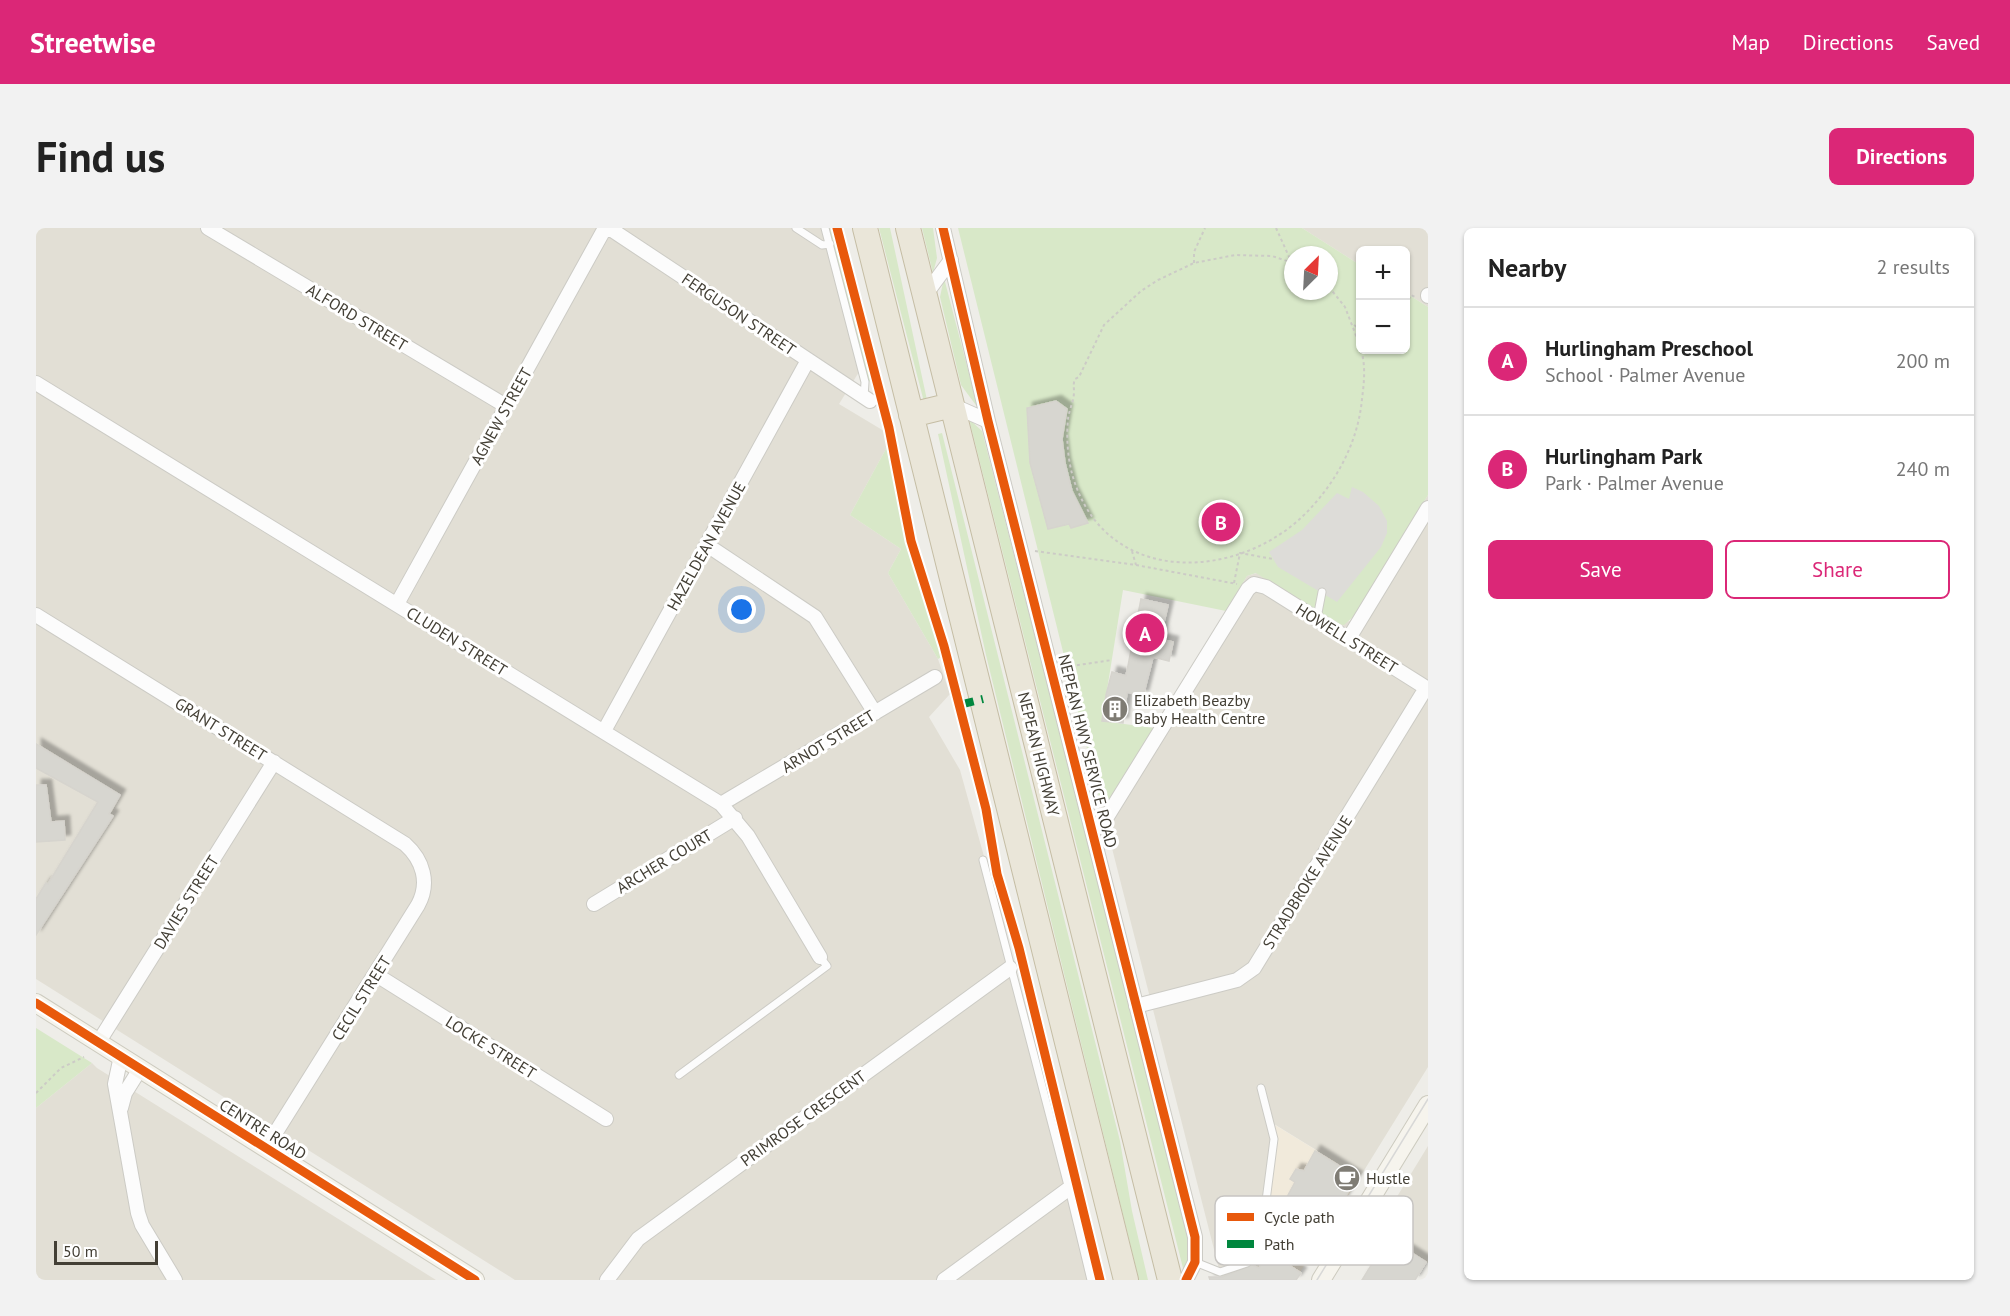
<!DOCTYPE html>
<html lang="en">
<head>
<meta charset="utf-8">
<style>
  body { margin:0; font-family:"PT Sans",sans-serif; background:#f2f2f2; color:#222 }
  .controls { position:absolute; right:18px; top:18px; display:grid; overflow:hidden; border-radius:9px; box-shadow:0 2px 4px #0004 }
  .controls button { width:54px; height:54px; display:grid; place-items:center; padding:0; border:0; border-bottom:2px solid #e0e0e0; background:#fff; color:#222; font:30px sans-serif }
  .compass { position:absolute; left:1248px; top:18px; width:54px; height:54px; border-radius:50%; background:#fff; box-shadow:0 2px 4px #0004; rotate:24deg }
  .scale { position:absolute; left:18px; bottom:15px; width:104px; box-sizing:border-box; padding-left:6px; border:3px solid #433f35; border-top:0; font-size:16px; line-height:21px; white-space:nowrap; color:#433f35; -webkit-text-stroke:4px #fff; paint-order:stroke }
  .you { position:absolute; left:706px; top:382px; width:21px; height:21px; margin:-15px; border:4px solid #fff; border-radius:50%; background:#1a73e8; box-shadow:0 0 0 9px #1a73e833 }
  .badge { display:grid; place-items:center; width:39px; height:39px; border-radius:50%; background:#db2777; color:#fff; font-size:20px; font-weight:700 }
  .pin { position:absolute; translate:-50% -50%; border:3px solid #fff; box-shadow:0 2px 6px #0006 }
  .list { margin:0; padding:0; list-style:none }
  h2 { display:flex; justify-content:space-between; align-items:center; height:78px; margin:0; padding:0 24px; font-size:26px }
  h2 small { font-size:20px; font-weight:400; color:#767676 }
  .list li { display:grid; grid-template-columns:39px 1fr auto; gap:18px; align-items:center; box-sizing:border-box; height:108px; padding:0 24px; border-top:2px solid #e0e0e0 }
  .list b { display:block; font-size:22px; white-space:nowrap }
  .list p { margin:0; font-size:20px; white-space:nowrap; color:#767676 }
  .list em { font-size:20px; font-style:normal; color:#767676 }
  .actions { display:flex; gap:12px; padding:18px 24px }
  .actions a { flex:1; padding:14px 0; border:2px solid #db2777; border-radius:9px; text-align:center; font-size:21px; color:#db2777 }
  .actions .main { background:#db2777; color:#fff }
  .map { position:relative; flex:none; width:1392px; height:1052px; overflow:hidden; border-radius:9px }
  header { display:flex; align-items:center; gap:36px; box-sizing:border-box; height:84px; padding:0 30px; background:#db2777; color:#fff }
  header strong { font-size:28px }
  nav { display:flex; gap:33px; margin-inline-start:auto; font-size:21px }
  .intro { display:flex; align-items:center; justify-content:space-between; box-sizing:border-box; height:144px; padding:0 36px }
  h1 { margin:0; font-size:42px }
  .button { padding:15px 27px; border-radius:9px; background:#db2777; color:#fff; font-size:21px; font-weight:700 }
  main { display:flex; gap:36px; padding:0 36px }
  aside { flex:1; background:#fff; border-radius:9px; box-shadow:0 2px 4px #0004 }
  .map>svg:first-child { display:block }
  .residential { fill:#e2dfd5 }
  .commercial { fill:#f1eadb }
  .green { fill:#d8e8c8; fill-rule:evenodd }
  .parking { fill:#dddcd8 }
  .building { fill:#d7d6d0; stroke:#d6d4ce; stroke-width:1.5; filter:url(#shadow) }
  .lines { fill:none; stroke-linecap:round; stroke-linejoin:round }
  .lane-casing { stroke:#cccbc5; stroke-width:9 }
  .street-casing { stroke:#cccbc5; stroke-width:16 }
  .secondary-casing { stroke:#cdcbbf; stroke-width:20 }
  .highway-casing { stroke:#c5bda4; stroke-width:26 }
  .path { stroke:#cccbc6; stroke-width:2; stroke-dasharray:3 3; stroke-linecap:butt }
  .lane { stroke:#fcfcfc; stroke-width:7 }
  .street { stroke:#fcfcfc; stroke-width:14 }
  .secondary { stroke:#f6f4ed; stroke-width:18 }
  .highway { stroke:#eae6d9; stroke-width:24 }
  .tram { stroke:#d8d8d7; stroke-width:1.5 }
  .quiet { stroke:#00873e; stroke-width:8; stroke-dasharray:15 8; stroke-linecap:butt }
  .cycleway-casing { stroke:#fff; stroke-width:13 }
  .cycleway { stroke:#e8590c; stroke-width:9 }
  .labels { text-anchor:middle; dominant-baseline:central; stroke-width:6; stroke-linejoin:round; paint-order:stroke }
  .street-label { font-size:16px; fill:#433f35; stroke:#fff }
  .poi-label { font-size:16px; fill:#433f35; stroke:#fff; text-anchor:start }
  .key { fill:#fff; stroke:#c7c5c2; stroke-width:1.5 }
  .key-label { font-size:16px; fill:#433f35 }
</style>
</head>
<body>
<header>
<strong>Streetwise</strong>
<nav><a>Map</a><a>Directions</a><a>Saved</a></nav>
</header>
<div class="intro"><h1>Find us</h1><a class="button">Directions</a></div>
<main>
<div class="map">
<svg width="1392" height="1052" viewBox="0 0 1392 1052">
  <defs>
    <filter id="shadow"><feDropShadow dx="5.5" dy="-5.5" stdDeviation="1.5" flood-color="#0004"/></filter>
  </defs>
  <rect width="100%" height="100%" fill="#eeede8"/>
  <!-- residential -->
  <path class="residential" d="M0,0H787L823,144L803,176L848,203L852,217L814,287L865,321L852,345L902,431L914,466L893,489L924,542L1043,971L1059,1052H479L0,751Z
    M1266,0H1392V79L1370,65V22H1324V37Z
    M1392,267V839L1324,949L1230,891L1235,912L1221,1018L1207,1033L1183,1041L1065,577L1075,572L1211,348L1221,345L1300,396L1314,393Z
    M56,835L61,840L400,1052H0V880Z
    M1392,918V1035L1340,1003Z"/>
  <!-- commercial -->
  <path class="commercial" d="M1229,891L1324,949L1259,1052H1186L1183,1041L1207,1033L1221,1018L1235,912Z"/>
  <!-- green -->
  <path class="green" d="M791,0H799L840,158L830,151Z
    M843,0H854L891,172L888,174Z
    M886,0H897L901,30L897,45Z
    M922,0H1266L1324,37V122H1370V65L1392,79V267L1318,388L1308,397L1300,396L1220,345L1211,348L1190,383L1087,362L1066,493L1118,500L1075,572L1068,577H1065ZM1257,27H1293V63H1257Z
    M908,50L942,180L925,157L904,69Z
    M933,191L946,203L1153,1007L1154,1028L1148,1044Z
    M906,205L1084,913L1096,983L1112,1052H1103L950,427L902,206Z
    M852,217L858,231L872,311L907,428L902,431L852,345L865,321L814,287Z
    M0,800L56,835L0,880Z"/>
  <!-- parking -->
  <path class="parking" d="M1316,259L1327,264L1343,278L1351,293V305L1345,319L1301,374L1242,339L1233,324L1266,302L1301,265L1313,271Z"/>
  <!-- building -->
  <path class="building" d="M1020,173L1031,181L1026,211L1029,235L1036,263L1052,295L1035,300L1033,296L1012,301L994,235L991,180Z
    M1105,371L1132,377L1124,411L1137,414L1133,433L1117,429L1107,468L1091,464L1087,495L1066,493L1070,467L1076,444L1090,448Z
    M0,516L84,567L73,586L77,588L0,707V671L10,655L12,656L62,574L0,540Z
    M0,557H10L15,594L28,593L29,612L0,614Z
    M1279,923L1321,949L1290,1000L1288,999L1281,1011L1273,1006L1254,1038L1265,1045L1260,1052H1174L1173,1049H1186L1216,1037L1223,1040L1252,993L1242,986L1259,954L1254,951L1260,941L1268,943Z
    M1352,1010L1390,1034L1379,1052H1326Z"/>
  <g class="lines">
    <defs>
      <path id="lane" d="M760,0L786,17L794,16
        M789,0L829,154L828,169
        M1281,390L1286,364
        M947,632L1035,969L1055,1052
        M643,847L791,738L784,729
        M1159,1034L1184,1044L1211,1035L1224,1019L1238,911L1225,860"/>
      <path id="street" d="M172,0L470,178
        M573,0L834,173
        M907,0L952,193L1159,1009V1034L1150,1052
        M889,67L915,32
        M1392,68V67
        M0,155L685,576L712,608L784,729
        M916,177L952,193
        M671,317L779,389L839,485
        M361,376L569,0
        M0,387L369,616C387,632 394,655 382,677L230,920
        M1313,410L1392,280
        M568,503L772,132
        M685,576L899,449
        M1058,602L1069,592L1212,361L1218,356L1230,359L1392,461
        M558,676L699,590
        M339,746L570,891
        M1100,778L1201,752L1218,740L1390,460
        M62,815L238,534
        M85,828L79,856L102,985L106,997L139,1052
        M85,880L89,865L104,841
        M571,1052L602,1011L974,740
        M908,1052L1031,962"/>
      <path id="secondary" d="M0,775L439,1052
        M1285,1052L1392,877"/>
      <path id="highway" d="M829,0L1090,1052
        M872,0L1134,1052
        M875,187L916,177"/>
    </defs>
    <!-- lane casing -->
    <use href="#lane" class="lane-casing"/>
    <!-- street casing -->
    <use href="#street" class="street-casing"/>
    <!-- secondary casing -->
    <use href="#secondary" class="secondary-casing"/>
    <!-- highway casing -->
    <use href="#highway" class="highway-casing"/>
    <!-- path -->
    <path class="path" d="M1240,0L1255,33
      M1158,35V24L1169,0
      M1257,35L1236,28L1199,27L1158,35L1122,52L1105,63L1068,97L1043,149L1039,151C1037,156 1038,159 1038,164C1038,173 1033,182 1032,191C1030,213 1032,237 1040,258C1077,359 1205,352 1271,284C1301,253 1322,214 1326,171C1328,155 1330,138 1325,122
      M1293,59L1309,79L1324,118
      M1370,77L1375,67L1379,69
      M1318,97L1324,101
      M999,323L1100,337L1201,356
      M1096,323L1100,337
      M1198,355L1204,325L1237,331
      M1029,439L1076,432
      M0,865L25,840L48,829"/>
    <!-- lane -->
    <use href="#lane" class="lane"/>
    <!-- street -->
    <use href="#street" class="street"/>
    <!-- secondary -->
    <use href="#secondary" class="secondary"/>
    <!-- highway -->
    <use href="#highway" class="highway"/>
    <!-- tram -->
    <path class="tram" d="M1281,1052L1392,871"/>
    <!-- quiet -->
    <path class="quiet" d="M923,477L947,471"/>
    <defs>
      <path id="cycleway" d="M801,0L853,200L875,313L908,418L950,581L961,646L983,720L1064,1052
        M907,0L952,193L1159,1009V1034L1150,1052
        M0,775L439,1052"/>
    </defs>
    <!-- cycleway casing -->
    <use href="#cycleway" class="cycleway-casing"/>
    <!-- cycleway -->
    <use href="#cycleway" class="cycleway"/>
  </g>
  <!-- icons -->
  <defs>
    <symbol id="building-disc" viewBox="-11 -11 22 22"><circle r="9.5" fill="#7f7c74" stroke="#fff"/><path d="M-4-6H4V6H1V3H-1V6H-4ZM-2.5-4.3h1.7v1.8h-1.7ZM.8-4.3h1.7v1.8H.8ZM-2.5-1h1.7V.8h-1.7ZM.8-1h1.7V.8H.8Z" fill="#fff"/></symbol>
    <symbol id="cafe-disc" viewBox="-11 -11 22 22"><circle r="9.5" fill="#7f7c74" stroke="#fff"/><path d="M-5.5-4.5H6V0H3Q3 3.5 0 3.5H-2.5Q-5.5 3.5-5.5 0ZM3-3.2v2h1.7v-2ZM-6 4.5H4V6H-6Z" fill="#fff"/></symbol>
  </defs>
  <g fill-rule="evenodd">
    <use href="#building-disc" x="1064" y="466" width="30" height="30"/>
    <use href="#cafe-disc" x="1296" y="935" width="30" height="30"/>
  </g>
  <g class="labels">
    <!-- street labels -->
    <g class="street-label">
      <text transform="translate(703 86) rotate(34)">FERGUSON STREET</text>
      <text transform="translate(321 89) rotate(31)">ALFORD STREET</text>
      <text transform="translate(465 188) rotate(-61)">AGNEW STREET</text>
      <text transform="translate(670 318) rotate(-61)">HAZELDEAN AVENUE</text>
      <text transform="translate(1311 410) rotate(32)">HOWELL STREET</text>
      <text transform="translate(421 413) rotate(32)">CLUDEN STREET</text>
      <text transform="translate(185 501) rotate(32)">GRANT STREET</text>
      <text transform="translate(792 513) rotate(-31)">ARNOT STREET</text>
      <text transform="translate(1052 523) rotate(76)">NEPEAN HWY SERVICE ROAD</text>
      <text transform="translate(1003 526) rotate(76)">NEPEAN HIGHWAY</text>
      <text transform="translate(628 633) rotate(-31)">ARCHER COURT</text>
      <text transform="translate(1271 654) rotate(-58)">STRADBROKE AVENUE</text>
      <text transform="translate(150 674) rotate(-58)">DAVIES STREET</text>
      <text transform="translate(325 770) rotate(-58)">CECIL STREET</text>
      <text transform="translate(455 819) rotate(32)">LOCKE STREET</text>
      <text transform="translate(767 890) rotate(-36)">PRIMROSE CRESCENT</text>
      <text transform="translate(227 901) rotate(32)">CENTRE ROAD</text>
    </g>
    <!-- poi labels -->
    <g class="poi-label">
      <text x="1098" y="472">Elizabeth Beazby<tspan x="1098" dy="18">Baby Health Centre</tspan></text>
      <text x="1330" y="950">Hustle</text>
    </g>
  </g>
  <!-- legend -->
  <rect x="1179" y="968" width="198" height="69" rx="9" class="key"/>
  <rect x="1191" y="985" width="27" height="8" fill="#e8590c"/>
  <rect x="1191" y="1012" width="27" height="8" fill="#00873e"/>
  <g class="key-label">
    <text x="1228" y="995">Cycle path</text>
    <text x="1228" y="1022">Path</text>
  </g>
</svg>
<div class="controls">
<button>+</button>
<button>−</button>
</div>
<svg class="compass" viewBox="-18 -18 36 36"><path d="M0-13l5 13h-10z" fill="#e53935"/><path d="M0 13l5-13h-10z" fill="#767676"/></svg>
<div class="scale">50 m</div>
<div class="you"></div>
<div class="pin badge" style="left:1109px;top:405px">A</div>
<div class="pin badge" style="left:1185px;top:294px">B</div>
</div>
<aside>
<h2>Nearby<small>2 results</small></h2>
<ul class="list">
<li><span class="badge">A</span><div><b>Hurlingham Preschool</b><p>School · Palmer Avenue</p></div><em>200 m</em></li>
<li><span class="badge">B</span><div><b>Hurlingham Park</b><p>Park · Palmer Avenue</p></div><em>240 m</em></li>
</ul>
<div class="actions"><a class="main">Save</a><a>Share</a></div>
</aside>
</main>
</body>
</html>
